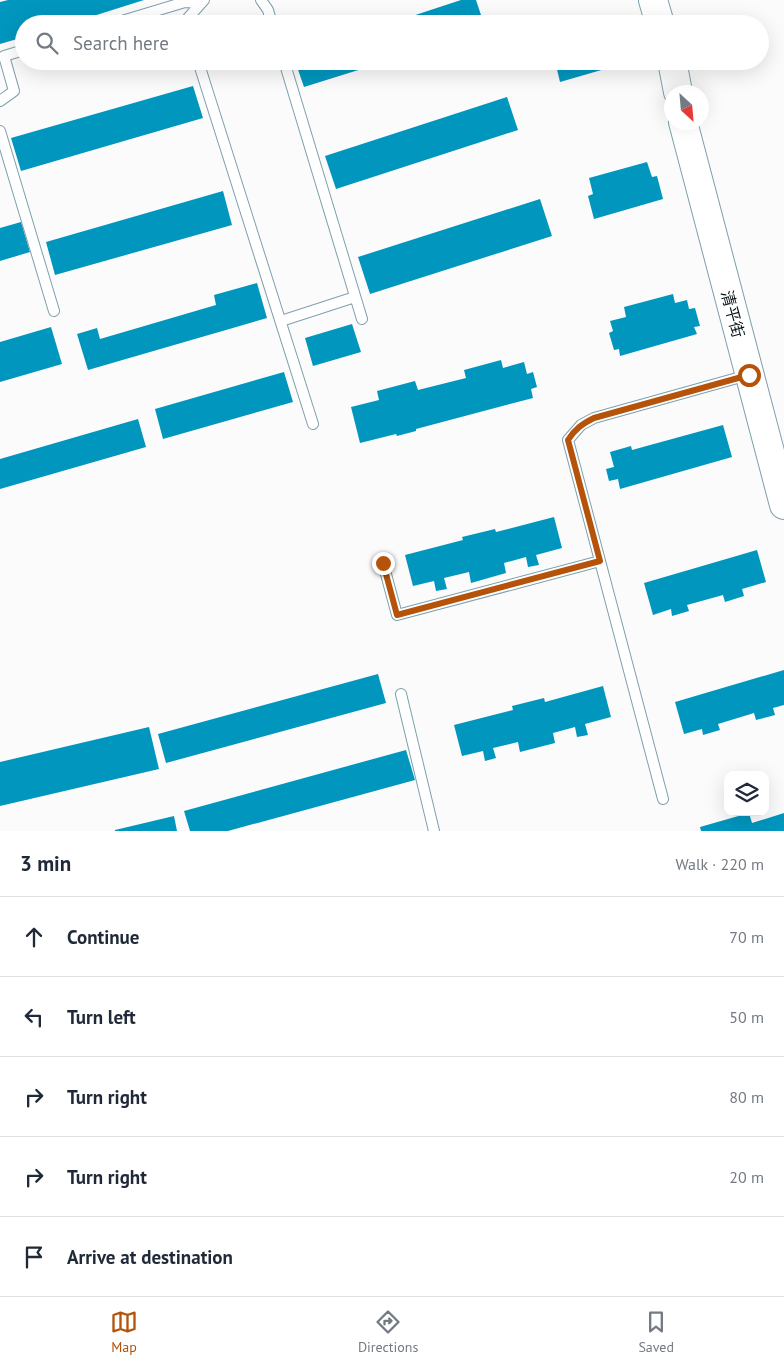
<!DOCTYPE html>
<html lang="en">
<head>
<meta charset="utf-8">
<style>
  body { margin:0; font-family:"PT Sans","Noto Sans SC",sans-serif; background:#f6f6f7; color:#1f2937 }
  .controls { position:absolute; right:15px; bottom:15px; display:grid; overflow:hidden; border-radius:10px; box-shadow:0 5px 20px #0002 }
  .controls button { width:45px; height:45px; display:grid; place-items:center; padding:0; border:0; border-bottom:1px solid #e0e1e3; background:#fff; color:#1f2937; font:25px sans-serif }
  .compass { position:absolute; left:664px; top:85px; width:45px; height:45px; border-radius:50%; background:#fff; box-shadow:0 5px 20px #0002; rotate:154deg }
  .stop { position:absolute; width:15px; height:15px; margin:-11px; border:4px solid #b45309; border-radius:50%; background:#fff }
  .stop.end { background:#b45309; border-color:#fff; box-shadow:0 1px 5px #0008 }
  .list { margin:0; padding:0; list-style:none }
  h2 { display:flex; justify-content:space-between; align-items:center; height:65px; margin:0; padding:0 20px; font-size:21px }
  h2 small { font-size:16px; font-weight:400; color:#747a83 }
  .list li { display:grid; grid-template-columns:32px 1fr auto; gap:15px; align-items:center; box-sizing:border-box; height:80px; padding:0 20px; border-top:1px solid #e0e1e3 }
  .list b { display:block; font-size:19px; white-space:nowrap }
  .list em { font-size:16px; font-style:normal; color:#747a83 }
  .icon { flex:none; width:28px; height:28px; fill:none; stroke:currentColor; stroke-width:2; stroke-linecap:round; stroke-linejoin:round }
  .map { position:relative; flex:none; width:784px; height:831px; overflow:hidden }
  .search { position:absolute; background:#fff; box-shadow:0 5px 20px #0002; left:15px; right:15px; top:15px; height:55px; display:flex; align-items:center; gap:12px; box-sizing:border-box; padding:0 18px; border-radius:28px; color:#747a83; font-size:19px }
  .sheet { height:465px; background:#fff }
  nav { display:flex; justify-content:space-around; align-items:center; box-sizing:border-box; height:70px; border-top:1px solid #e0e1e3; background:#fff; font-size:14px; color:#747a83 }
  nav a { display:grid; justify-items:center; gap:2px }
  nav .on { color:#b45309 }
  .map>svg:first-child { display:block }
  .building { fill:#0096be }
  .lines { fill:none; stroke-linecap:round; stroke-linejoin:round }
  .lane-casing { stroke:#7ea0ad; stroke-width:12 }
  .secondary-casing { stroke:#7ea0ad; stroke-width:30 }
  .lane { stroke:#fff; stroke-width:10 }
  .secondary { stroke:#fff; stroke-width:28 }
  .route { stroke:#b45309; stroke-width:6 }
  .labels { text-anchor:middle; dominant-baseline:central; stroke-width:4; stroke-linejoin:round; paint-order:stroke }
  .street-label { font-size:16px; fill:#071318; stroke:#fff }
</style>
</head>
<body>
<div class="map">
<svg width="784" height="831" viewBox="0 0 784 831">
  <rect width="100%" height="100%" fill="#fbfbfb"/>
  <!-- building -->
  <path class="building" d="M8,0H144L68,24H24V37L0,44V2Z
    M461,0H476L484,24H388Z
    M295,61H384V62L304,87Z
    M555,61H629V62L560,82Z
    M193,86L203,118L21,171L11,138Z
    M507,97L518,130L336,189L325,156Z
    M647,162L652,177L657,176L663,199L594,219L588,196L593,194L589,178Z
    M223,191L232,225L55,275L46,242Z
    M540,199L552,236L370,294L358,257Z
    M21,222L30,252L0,261V228Z
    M257,283L267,318L88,370L77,334L97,328L100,339L216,305L214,295Z
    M673,294L675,303L687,300L689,309L695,308L700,326L694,327L697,334L620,356L619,349L614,350L609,333L613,331L610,321L626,317L624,307Z
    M352,324L361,352L313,366L305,338Z
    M51,327L62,364L0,382V342Z
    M501,360L503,368L524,362L527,374L533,372L537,387L531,389L533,398L416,429V431L397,436L396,434L360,443L351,407L379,400L377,391L415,381L418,390L466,378L464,370Z
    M284,372L293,402L163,439L155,409Z
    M138,419L146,447L0,489V459Z
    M723,425L732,457L620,489L618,479L609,481L606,469L614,467L610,452L631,446L632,450Z
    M554,517L562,548L536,555L539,565L528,567L526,557L504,563L506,573L471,583L469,572L444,578L447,589L436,591L434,581L413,586L405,555L463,540L462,537L495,529L496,532Z
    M757,550L766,582L742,589L744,596L725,602L723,595L687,605L689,611L672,616L671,609L653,615L644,583Z
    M784,670V705L773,708L775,715L756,720L754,713L718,724L720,730L703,735L702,729L684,734L675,702Z
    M378,674L386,703L166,763L158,734Z
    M603,686L611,717L585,724L588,735L577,737L575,727L553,733L555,743L520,752L518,742L493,748L496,758L485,761L483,751L462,756L454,725L513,710L512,706L544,698L545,702Z
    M149,727L159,769L0,806V762Z
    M406,750L415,780L228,831H190L184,811Z
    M749,813L752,823L784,813V831H701L700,827Z
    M174,816L177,831H115V830Z"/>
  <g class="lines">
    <defs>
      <path id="lane" d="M261,0L268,10L272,24
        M112,24L185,2L200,3
        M188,24V18L204,0
        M198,61L313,424
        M284,61L362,319
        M0,101L14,91L4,56L24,50
        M0,131L54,311
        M281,321L355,297
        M383,563L397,615L600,561
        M401,694L434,831
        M663,799L568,440L581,425L594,418L748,375"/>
      <path id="secondary" d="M653,0L660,24
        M672,61L678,92
        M683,122L784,505"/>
    </defs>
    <!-- lane casing -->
    <use href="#lane" class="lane-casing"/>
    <!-- secondary casing -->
    <use href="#secondary" class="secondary-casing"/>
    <!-- lane -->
    <use href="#lane" class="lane"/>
    <!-- secondary -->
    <use href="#secondary" class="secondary"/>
  </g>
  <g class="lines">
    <!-- route -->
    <path class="route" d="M383,563L397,615L600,561L568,440C575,429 582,424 594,418L749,375"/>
  </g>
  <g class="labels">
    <!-- street labels -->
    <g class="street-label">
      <text transform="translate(733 314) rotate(75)">清平街</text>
    </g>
  </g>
</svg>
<div class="controls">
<button><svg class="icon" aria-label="layers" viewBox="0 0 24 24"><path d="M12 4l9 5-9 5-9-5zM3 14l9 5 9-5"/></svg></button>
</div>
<svg class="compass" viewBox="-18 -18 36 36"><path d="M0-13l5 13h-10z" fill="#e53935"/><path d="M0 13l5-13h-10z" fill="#747a83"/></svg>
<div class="stop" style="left:749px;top:375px"></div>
<div class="stop end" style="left:383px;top:563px"></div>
<div class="search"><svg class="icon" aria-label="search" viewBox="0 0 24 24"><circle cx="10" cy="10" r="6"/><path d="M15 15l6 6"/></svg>Search here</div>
</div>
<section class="sheet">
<h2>3 min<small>Walk · 220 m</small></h2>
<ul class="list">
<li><svg class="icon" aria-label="ahead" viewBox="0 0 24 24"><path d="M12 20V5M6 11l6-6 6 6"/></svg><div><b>Continue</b></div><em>70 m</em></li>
<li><svg class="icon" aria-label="left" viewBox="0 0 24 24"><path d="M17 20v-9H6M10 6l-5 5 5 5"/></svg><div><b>Turn left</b></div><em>50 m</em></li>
<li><svg class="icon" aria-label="right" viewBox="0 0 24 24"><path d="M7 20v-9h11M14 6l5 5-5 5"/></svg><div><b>Turn right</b></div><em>80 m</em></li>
<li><svg class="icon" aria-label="right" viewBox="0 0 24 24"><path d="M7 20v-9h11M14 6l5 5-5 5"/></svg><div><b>Turn right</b></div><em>20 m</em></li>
<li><svg class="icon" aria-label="arrive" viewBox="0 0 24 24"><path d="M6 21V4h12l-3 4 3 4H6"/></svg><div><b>Arrive at destination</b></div></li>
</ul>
</section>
<nav>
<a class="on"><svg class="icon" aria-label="map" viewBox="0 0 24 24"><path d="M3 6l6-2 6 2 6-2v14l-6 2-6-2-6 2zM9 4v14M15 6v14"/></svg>Map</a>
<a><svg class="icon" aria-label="directions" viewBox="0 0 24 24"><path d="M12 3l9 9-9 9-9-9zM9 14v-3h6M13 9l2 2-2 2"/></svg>Directions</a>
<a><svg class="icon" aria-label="saved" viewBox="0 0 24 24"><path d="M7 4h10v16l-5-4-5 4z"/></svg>Saved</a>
</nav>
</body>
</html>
